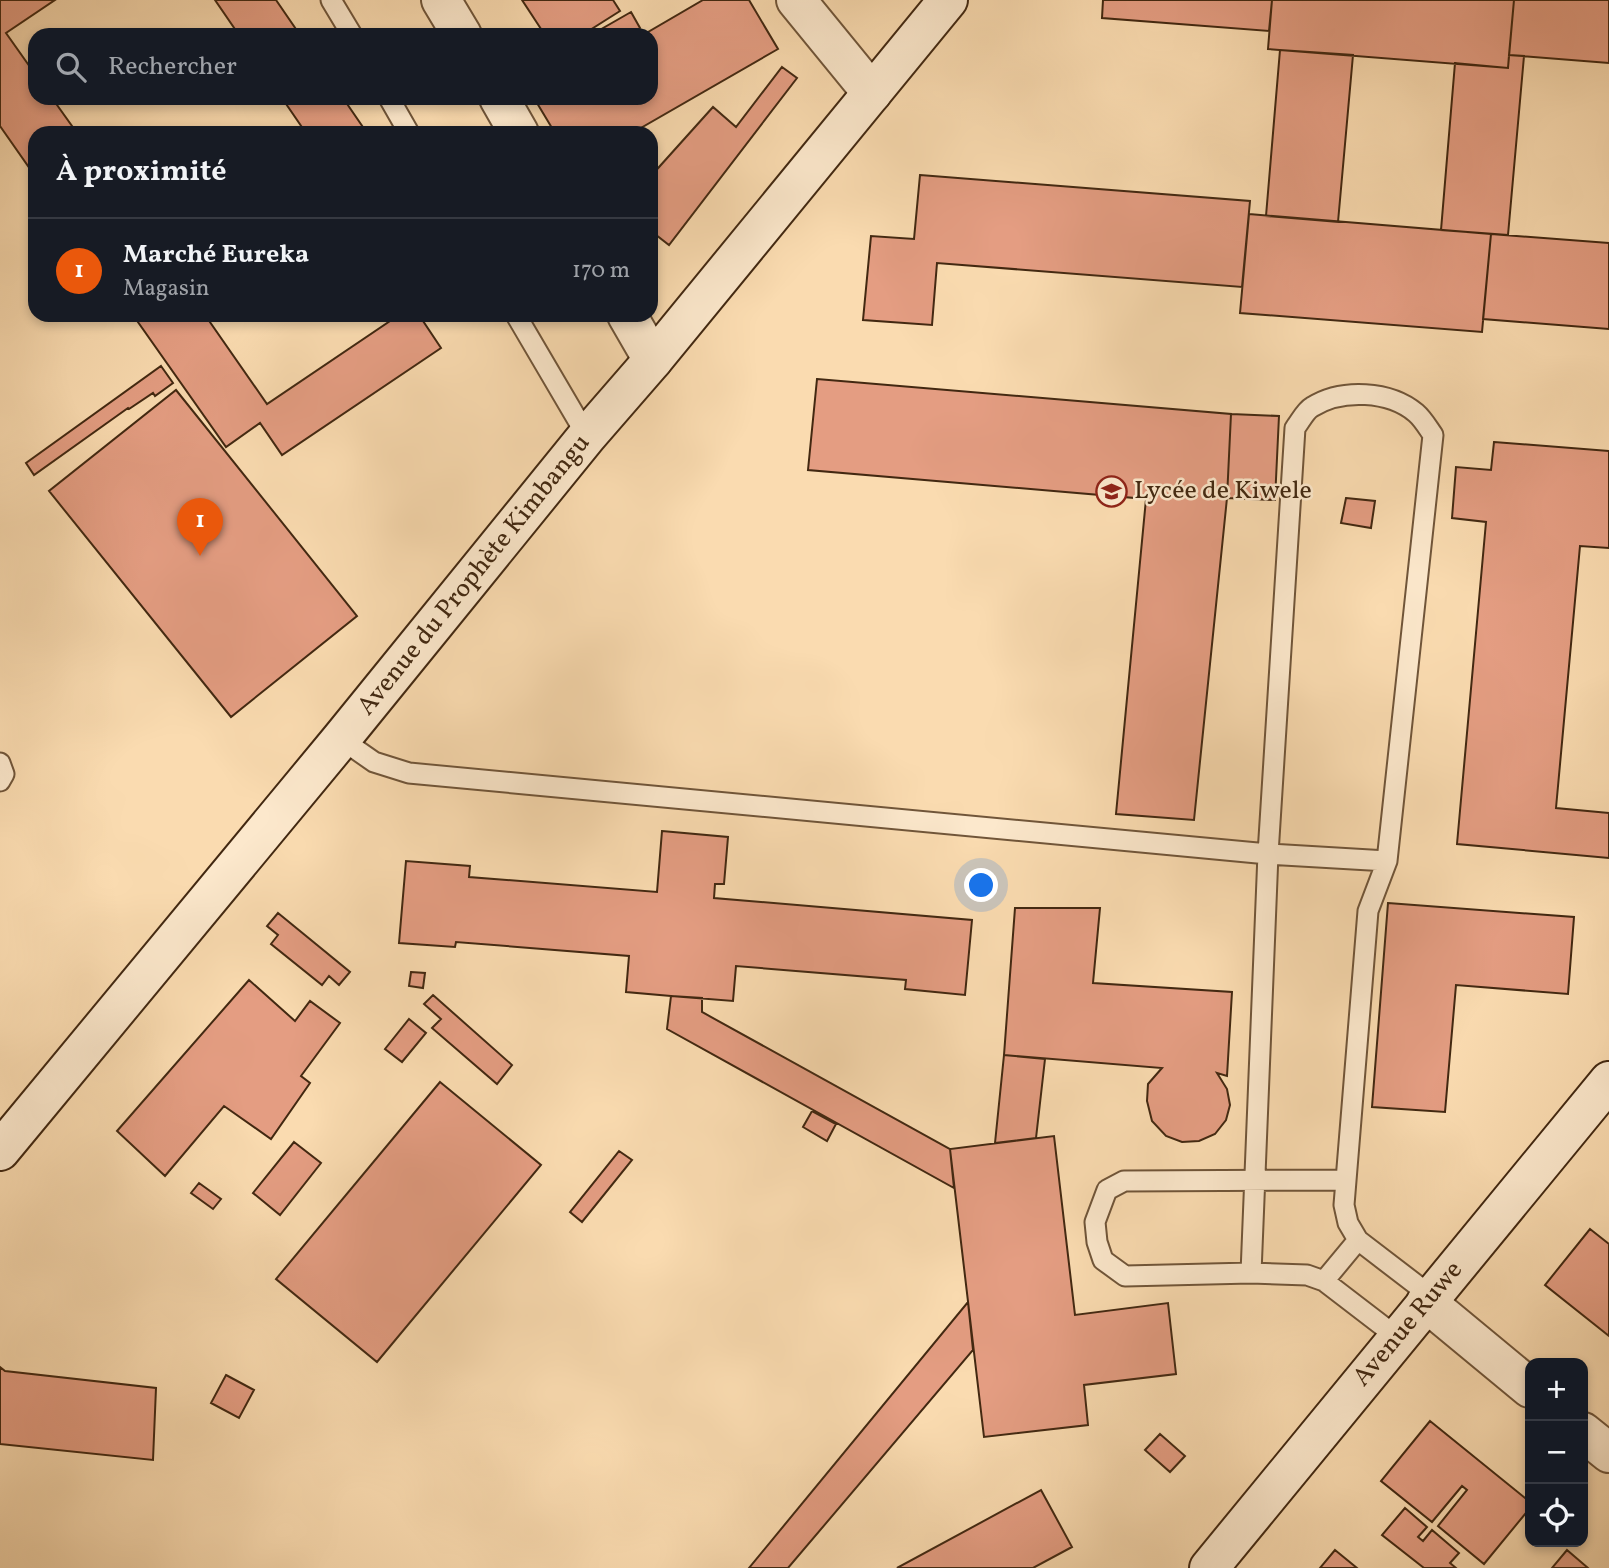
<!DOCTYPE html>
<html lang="fr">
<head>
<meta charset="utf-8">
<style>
  body { margin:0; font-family:Vollkorn,serif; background:#20242c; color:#f1f3f6 }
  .controls { position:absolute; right:21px; bottom:21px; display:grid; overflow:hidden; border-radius:14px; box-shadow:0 4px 10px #0003 }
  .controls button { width:63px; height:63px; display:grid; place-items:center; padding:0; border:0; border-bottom:2px solid #363941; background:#171b24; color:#f1f3f6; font:35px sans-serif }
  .you { position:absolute; left:982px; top:886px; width:24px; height:24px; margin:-18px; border:5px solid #fff; border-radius:50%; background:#1a73e8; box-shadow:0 0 0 10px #1a73e833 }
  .badge { display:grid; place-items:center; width:46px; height:46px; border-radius:50%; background:#ea580c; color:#fff; font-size:23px; font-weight:700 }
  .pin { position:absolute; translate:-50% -58px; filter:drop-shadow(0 2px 4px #0008) }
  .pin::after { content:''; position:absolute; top:37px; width:24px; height:21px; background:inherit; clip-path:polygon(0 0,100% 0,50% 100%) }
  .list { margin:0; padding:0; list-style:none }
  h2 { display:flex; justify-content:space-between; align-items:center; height:91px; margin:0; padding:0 28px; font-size:30px }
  h2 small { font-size:23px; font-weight:400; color:#9ea1a6 }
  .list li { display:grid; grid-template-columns:46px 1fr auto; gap:21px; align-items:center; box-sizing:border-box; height:105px; padding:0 28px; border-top:2px solid #363941 }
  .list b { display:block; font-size:26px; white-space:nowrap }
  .list p { margin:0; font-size:23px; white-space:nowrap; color:#9ea1a6 }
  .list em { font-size:23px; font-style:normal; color:#9ea1a6 }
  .icon { flex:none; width:38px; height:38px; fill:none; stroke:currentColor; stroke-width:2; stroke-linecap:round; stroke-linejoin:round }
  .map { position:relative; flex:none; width:1609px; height:1568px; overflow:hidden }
  .search { position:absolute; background:#171b24; box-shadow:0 4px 10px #0003; left:28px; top:28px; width:630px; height:77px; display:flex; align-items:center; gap:18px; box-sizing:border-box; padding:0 24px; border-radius:21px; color:#9ea1a6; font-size:26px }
  .panel { position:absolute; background:#171b24; box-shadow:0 4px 10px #0003; left:28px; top:126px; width:630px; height:196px; border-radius:21px }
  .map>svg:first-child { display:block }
  .building { fill:#e49d82; stroke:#422811; stroke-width:2 }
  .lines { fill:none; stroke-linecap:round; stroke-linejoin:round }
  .lane-casing { stroke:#705539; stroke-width:23 }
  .street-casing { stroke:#705539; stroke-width:42 }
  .secondary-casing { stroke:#422811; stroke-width:42 }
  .lane { stroke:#fce8cc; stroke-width:19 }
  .street { stroke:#fce8cc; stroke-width:38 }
  .secondary { stroke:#fce8cc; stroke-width:38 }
  .labels { text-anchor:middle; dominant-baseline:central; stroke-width:5; stroke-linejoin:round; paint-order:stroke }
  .poi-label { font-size:26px; fill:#422811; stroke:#fce8cc; text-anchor:start }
  .street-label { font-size:26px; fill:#422811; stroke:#fce8cc }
</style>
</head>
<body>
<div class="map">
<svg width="1609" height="1568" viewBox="0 0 1609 1568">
  <rect width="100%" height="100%" fill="#fadbb0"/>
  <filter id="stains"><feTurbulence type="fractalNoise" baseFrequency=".00286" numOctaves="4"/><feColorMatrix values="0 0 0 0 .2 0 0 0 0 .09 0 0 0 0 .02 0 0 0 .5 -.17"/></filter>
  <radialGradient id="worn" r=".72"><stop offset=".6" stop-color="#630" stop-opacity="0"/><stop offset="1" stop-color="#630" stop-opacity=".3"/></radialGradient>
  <!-- building -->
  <path class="building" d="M0,0H55L6,33L35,74V98H52L77,133H35V176L0,126Z
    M215,0H276L300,35H239Z
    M522,0H613L620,11L582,35H545Z
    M703,0H749L778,49L632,133H555L534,98H651V35H643Z
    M1103,0H1272L1269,31L1102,18Z
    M1272,0H1514L1508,68L1268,49Z
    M1514,0H1609V63L1509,55Z
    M631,12L640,28L628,35H591Z
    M1280,50L1353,55L1338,222L1266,216Z
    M1509,55L1524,56L1508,235L1441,230L1455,63L1508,68Z
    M782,67L797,78L669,245L651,231V176L713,107L736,127Z
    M282,98H343L367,133H306Z
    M920,175L1250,201L1242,287L937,263L932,325L863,320L871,236L914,239Z
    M1249,214L1491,234L1482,332L1240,313Z
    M1491,234L1609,243V329L1483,319Z
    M133,315H205L267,404L399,315H419L441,348L282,455L260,423L226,447Z
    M161,366L173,383L155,396L153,393L129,409L128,408L34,475L26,463Z
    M817,379L1231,414L1227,498L1194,820L1116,814L1146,499L808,470Z
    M176,390L357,616L231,717L49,491Z
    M1231,414L1279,416L1275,500L1227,498Z
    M1494,442L1609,451V548L1580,546L1556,808L1609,813V858L1457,844L1486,522L1452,518L1456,467L1491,470Z
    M1346,498L1375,501L1371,528L1341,523Z
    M662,831L728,837L724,884H715L714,898L972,920L965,995L905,989L906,980L736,966L733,1001L671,996L626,992L629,956L456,942L455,947L399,943L406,861L470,866L469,877L657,892Z
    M1388,903L1574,917L1568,994L1456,985L1445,1112L1372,1107Z
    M1015,908H1100L1093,983L1232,992L1227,1076L1217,1073L1227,1089L1230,1105L1226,1120L1215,1134L1199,1141L1182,1142L1166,1136L1152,1121L1147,1101L1148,1084L1162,1068L1004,1055Z
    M278,913L350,972L339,985L329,976L322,985L271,944L278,935L267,926Z
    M411,972L425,973L423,988L409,986Z
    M249,980L295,1021L310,1001L340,1023L301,1076L310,1083L271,1139L224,1106L165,1176L117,1131Z
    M433,995L512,1065L497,1084L432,1028L441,1019L424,1004Z
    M671,996L702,998V1012L950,1149L954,1188L667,1029Z
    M409,1019L426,1033L402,1062L385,1049Z
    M1004,1055L1045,1059L1036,1138L995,1143Z
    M440,1082L541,1165L377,1362L276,1279Z
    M812,1111L836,1124L827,1141L803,1127Z
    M1054,1136L1075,1315L1168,1303L1176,1374L1084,1385L1088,1425L984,1437L950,1149Z
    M294,1142L321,1163L280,1215L253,1193Z
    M619,1151L632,1160L582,1222L570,1212Z
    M199,1183L221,1199L213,1209L191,1193Z
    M1590,1229L1609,1244V1336L1545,1285Z
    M968,1302L973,1350L788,1568H749Z
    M0,1367L5,1371L156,1388L153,1460L0,1444Z
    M226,1375L254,1390L239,1418L211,1403Z
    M1430,1421L1530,1502V1508L1484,1564L1438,1526L1467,1490L1462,1486L1432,1522L1381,1481Z
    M1160,1434L1185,1456L1170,1472L1145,1450Z
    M1041,1490L1072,1547L1033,1568H897Z
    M1405,1508L1427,1527L1418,1537L1423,1541L1432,1530L1459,1553L1450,1563L1456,1568H1424L1382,1535Z
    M1335,1550L1357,1568H1320Z
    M1567,1550L1588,1568H1552Z"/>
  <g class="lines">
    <defs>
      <path id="lane" d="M331,0L352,35
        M389,98L409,133
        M516,315L587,436
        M341,739L374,762L409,773L1268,854L1387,861
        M0,763L4,774L0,781
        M1345,1180L1124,1181L1107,1190L1095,1222L1097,1242L1103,1260L1125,1276L1251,1273L1307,1275L1324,1281L1397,1337
        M1251,1273L1268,854L1295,428C1300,422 1305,411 1312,407C1342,388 1390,391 1416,413C1423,419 1428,428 1433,435L1387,861L1368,911L1344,1205L1348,1223L1358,1240L1431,1296
        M1324,1281L1358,1240"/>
      <path id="street" d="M441,0L462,35
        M796,0L872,93
        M499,98L519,133
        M627,315L653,360
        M1426,1302L1530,1388
        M1583,1432L1609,1453"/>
      <path id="secondary" d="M0,1151L341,739L587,436L653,360L948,0
        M1209,1568L1609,1081"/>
    </defs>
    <!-- lane casing -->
    <use href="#lane" class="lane-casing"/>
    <!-- street casing -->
    <use href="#street" class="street-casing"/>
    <!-- secondary casing -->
    <use href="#secondary" class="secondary-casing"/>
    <!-- lane -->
    <use href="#lane" class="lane"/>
    <!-- street -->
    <use href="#street" class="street"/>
    <!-- secondary -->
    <use href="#secondary" class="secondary"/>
  </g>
  <!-- icons -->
  <defs>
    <symbol id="school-ring" viewBox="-11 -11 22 22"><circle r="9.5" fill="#fce8cc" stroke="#8f2418" stroke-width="1.5"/><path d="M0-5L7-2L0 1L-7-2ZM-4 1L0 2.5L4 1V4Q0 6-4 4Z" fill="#8f2418"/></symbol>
  </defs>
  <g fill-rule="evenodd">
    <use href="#school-ring" x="1094" y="474" width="35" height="35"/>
  </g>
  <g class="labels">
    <!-- poi labels -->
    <g class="poi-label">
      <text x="1134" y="491">Lycée de Kiwele</text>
    </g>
    <!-- street labels -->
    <g class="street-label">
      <text transform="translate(474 575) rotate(-51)">Avenue du Prophète Kimbangu</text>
      <text transform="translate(1408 1324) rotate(-50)">Avenue Ruwe</text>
    </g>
  </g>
  <rect width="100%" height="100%" filter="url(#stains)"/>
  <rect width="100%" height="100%" fill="url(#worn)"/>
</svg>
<div class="controls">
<button>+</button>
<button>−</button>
<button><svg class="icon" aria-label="locate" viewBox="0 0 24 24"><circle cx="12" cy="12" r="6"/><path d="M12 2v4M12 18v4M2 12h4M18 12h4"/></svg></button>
</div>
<div class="you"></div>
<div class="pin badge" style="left:200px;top:556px">1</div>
<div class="search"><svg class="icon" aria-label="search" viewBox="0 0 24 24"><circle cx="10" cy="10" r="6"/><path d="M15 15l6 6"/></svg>Rechercher</div>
<section class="panel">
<h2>À proximité<small></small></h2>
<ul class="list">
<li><span class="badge">1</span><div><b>Marché Eureka</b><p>Magasin</p></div><em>170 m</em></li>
</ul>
</section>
</div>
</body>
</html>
